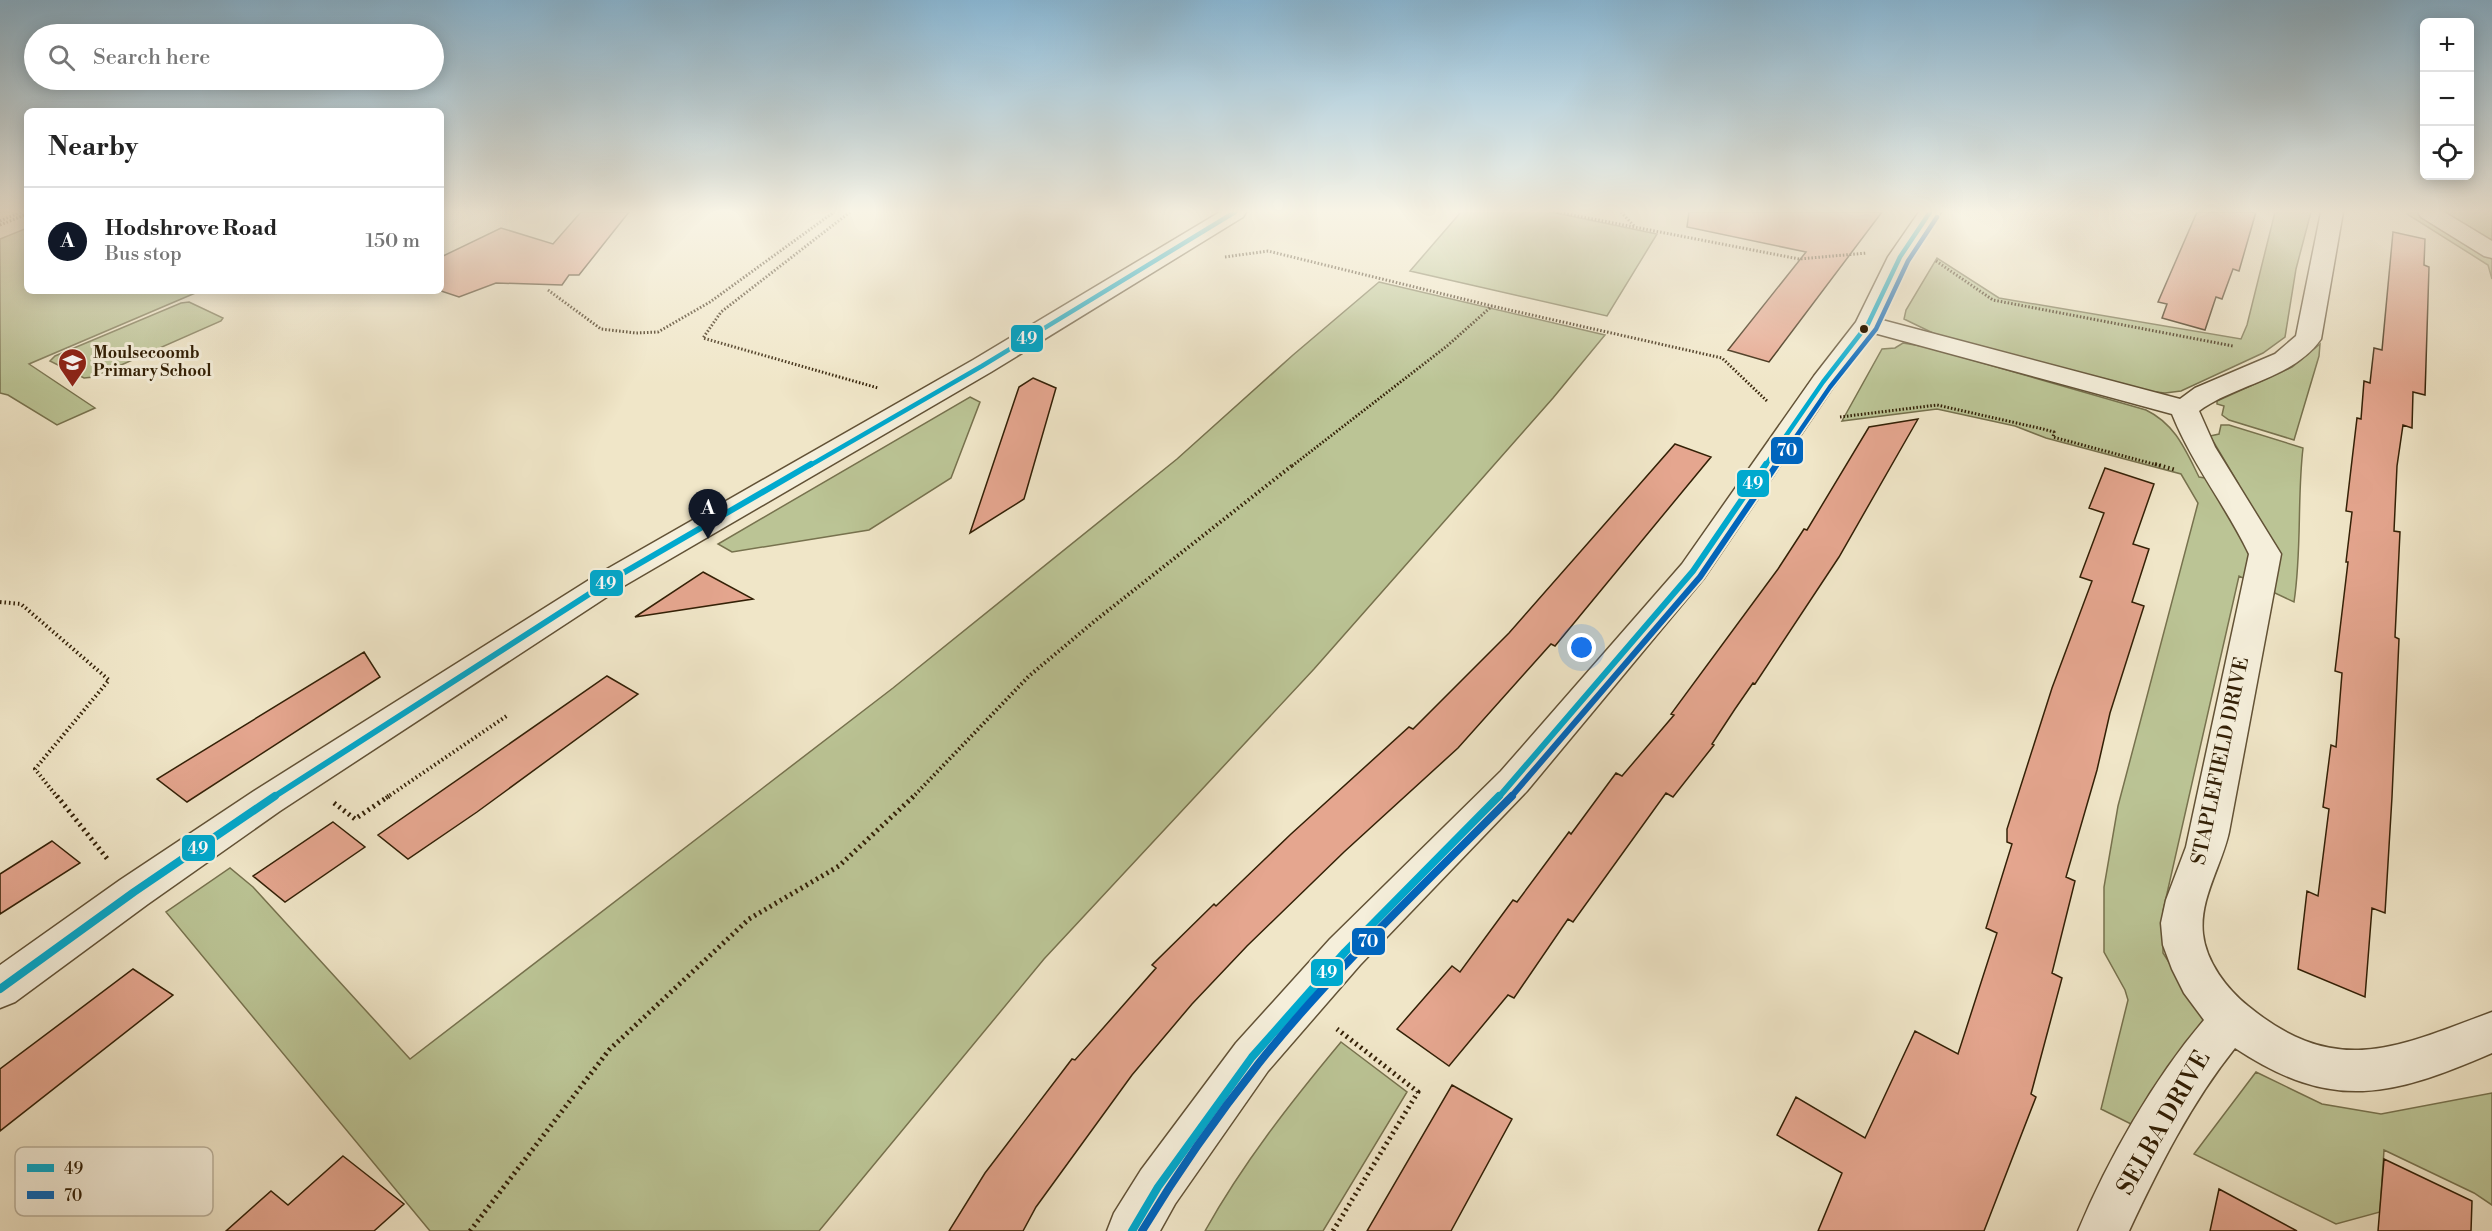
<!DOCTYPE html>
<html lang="en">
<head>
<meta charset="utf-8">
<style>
  body { margin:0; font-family:"Libre Bodoni",serif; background:#f6f6f6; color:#222 }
  .controls { position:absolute; right:18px; top:18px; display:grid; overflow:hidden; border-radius:9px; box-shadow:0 3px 15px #0003 }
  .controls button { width:54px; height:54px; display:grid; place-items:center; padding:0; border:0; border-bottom:2px solid #e0e0e0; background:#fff; color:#222; font:30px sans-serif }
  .you { position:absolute; left:1582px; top:648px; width:21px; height:21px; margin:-15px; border:4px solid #fff; border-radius:50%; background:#1a73e8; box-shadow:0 0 0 9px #1a73e833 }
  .badge { display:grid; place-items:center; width:39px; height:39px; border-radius:50%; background:#111827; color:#fff; font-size:20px; font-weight:700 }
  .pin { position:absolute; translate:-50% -50px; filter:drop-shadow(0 2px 3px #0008) }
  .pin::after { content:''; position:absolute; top:32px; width:21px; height:18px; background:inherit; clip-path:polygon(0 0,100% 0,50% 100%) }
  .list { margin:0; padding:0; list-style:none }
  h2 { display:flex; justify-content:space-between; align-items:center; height:78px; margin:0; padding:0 24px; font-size:26px }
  h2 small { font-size:20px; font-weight:400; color:#767676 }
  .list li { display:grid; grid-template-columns:39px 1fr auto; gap:18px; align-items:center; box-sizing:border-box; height:108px; padding:0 24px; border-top:2px solid #e0e0e0 }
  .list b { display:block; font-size:22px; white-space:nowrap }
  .list p { margin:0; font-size:20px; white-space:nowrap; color:#767676 }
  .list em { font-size:20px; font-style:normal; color:#767676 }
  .icon { flex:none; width:33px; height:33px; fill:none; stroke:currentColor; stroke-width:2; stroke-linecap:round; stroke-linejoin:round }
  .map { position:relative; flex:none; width:2492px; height:1231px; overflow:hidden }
  .search { position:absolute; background:#fff; box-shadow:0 3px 15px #0003; left:24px; top:24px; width:420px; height:66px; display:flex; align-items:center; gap:15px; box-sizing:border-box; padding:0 21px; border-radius:33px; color:#767676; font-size:22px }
  .panel { position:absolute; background:#fff; box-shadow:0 3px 15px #0003; left:24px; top:108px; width:420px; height:186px; border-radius:9px }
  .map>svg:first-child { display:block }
  .green { fill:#bbc495; stroke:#77724e; stroke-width:1.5 }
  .building { fill:#e5a68f; stroke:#332006; stroke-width:1.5 }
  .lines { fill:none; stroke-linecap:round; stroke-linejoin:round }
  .minor-casing { stroke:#625236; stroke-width:3 }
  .path-far2 { stroke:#332006; stroke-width:3; stroke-dasharray:1.5 2; stroke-linecap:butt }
  .path-far1 { stroke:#332006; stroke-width:4; stroke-dasharray:1.5 3; stroke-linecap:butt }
  .path { stroke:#332006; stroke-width:5; stroke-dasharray:2 4; stroke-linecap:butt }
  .minor { fill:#f5efdb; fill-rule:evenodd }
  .bus-1-far2-casing { stroke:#f5efdb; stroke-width:8 }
  .bus-1-far1-casing { stroke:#f5efdb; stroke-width:10 }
  .bus-1-casing { stroke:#f5efdb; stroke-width:13 }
  .bus-2-far2-casing { stroke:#f5efdb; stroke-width:8 }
  .bus-2-far1-casing { stroke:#f5efdb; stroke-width:10 }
  .bus-2-casing { stroke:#f5efdb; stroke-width:13 }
  .bus-1-far2 { stroke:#00a9ce; stroke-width:4.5 }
  .bus-1-far1 { stroke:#00a9ce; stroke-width:6 }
  .bus-1 { stroke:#00a9ce; stroke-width:8 }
  .bus-2-far2 { stroke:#0065bd; stroke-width:4.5 }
  .bus-2-far1 { stroke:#0065bd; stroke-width:6 }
  .bus-2 { stroke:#0065bd; stroke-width:8 }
  .bus-dot { fill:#332006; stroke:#f5efdb; stroke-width:2 }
  .labels { text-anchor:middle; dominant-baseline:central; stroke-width:6; stroke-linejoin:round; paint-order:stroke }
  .far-poi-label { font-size:16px; font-weight:bold; fill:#332006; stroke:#f5efdb; text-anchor:start }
  .street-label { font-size:20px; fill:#332006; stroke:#f5efdb }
  .near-street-label { font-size:24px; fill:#332006; stroke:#f5efdb }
  .key { fill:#f5efdb; stroke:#bbb19b; stroke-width:1.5 }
  .key-label { font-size:16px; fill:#332006 }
  .line-badge { stroke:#f5efdb; stroke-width:2 }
  .badge-label { font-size:16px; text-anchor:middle; font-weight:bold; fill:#fff }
</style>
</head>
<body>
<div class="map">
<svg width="2492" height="1231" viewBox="0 0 2492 1231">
  <rect width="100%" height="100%" fill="#f0e6c8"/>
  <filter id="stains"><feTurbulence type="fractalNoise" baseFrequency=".00333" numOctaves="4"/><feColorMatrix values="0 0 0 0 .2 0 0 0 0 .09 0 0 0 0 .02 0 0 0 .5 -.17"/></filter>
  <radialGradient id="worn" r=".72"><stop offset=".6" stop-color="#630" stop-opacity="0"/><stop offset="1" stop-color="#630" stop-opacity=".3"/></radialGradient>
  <!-- green -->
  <path class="green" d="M1461,212H1551L1657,234L1607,316L1410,271Z
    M2275,212H2311L2296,269L2285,337L2263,353L2181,391L2165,393L2138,390L1935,334L1904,319L1906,310L1937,258L1999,298L2241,339L2247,325Z
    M2410,212H2492V279L2488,265L2407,214Z
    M27,228V291H200L29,364L95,408L57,425L8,395L0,393V239Z
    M1379,282L1605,335L1553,398L1314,669L1044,959L819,1231H430L166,912L230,868L253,887L410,1059L893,688L1177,459L1293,355Z
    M189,302L223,318L221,321L94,377L84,378L50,361L55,356L181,303Z
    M1903,343L1927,347L2146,410C2175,424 2185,449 2199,477L2238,483L2210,436L2219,434L2221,425H2229L2303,448C2297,499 2302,551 2294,602L2239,576L2163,911V953L2205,1018L2133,1125L2101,1109L2128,1000L2125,990L2104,952V887L2118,806L2198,503L2181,474L2046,438L2015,426L1937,409L1842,421L1882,349L1895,348Z
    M2320,344L2319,356L2294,440L2229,420L2222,415L2224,406L2217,404V401L2292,367Z
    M970,397L980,402L951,478L869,530L732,552L718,544Z
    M1341,1042L1407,1092L1323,1231H1205C1243,1163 1291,1102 1341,1042Z
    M2256,1072L2322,1104L2381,1114L2492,1093V1205L2474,1193L2384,1150L2380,1212L2336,1224L2194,1154Z"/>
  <!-- building -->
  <path class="building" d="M581,212H629L579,275H569L562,285L496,283L459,297L441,291V257L501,228L553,244Z
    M1689,212H1882L1769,362L1728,350L1806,252L1687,227Z
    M2197,212H2256L2239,271L2233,269L2222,299L2216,297L2205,330L2162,318L2167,304L2158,302Z
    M2393,232L2425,239L2424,265L2429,267L2425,395L2413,392L2412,428L2403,425L2397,466L2394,531L2400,532L2395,637L2399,639L2392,797L2385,913L2372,908L2365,997L2298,969L2307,891L2318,896L2329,809L2323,807L2331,745L2336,747L2342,673L2335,671L2348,562H2346L2352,512L2346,511L2357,418L2361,419L2364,381L2370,383L2374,348L2382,350Z
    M1033,378L1056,388L1024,499L970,533L1019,387Z
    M1918,419L1839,557L1755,684L1753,683L1735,709L1712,744L1714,745L1673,797L1666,793L1573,922L1568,919L1514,998L1508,995L1449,1066L1397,1029L1452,966L1460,972L1513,900L1517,902L1569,832L1571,834L1616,773L1622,776L1674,715L1671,714L1778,569L1804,529L1807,530L1869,427Z
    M1675,444L1711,457L1555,646L1551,644L1458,748L1344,852L1247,946L1192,1004L1132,1075L1036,1207L1023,1231H949L985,1173L1072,1059L1075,1060L1156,968L1152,965L1214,904L1216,906L1291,834L1409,727L1413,729L1509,633Z
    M2105,468L2154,484L2133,544L2149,549L2132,602L2144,606L2110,713L2097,770L2066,877L2075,881L2052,973L2062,978L2031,1094L2036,1097L1984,1231H1818L1842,1173L1777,1135L1796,1097L1865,1138L1915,1031L1958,1054L1997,933L1986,928L2012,844L2007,842V829L2052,688L2092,581L2080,577L2104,513L2089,508Z
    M703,572L753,599L635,617Z
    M364,652L380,677L187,802L157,779Z
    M607,676L638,694L477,812L408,859L378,835Z
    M333,822L365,847L285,902L253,876Z
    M52,841L80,863L0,914V874Z
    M133,969L173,995L0,1131V1069Z
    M1452,1085L1512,1119L1451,1231H1367Z
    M343,1156L404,1204L374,1231H226L271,1191L288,1205Z
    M2384,1159L2472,1201L2471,1231H2378Z
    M2219,1189L2297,1231H2210Z"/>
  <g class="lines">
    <defs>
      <path id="minor" d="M1220,212H1246L1243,217L991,372L622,587L280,811L148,904L15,1002L0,1008V965L120,880L254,791L600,573L973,360Z
        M1919,212H1941L1912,257L1882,320L2180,399L2195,388L2275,354L2296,336L2321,212H2343L2321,339C2293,379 2236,384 2199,411L2215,447L2281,554L2229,832C2222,865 2199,899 2203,934C2206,962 2227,989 2248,1006C2337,1079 2397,1047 2492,1012V1053C2392,1096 2333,1113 2235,1048C2191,1103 2159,1167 2129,1231H2078C2108,1159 2153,1080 2204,1020L2184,993L2172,969L2163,945L2161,923L2166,900L2186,847L2249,554C2226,506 2192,464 2172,414L1874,333L1833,387L1704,578L1527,791L1360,965L1268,1071L1175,1204L1160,1231H1107L1114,1213L1141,1170L1236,1043L1330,939L1501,771L1682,564L1814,376L1856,322L1888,257Z
        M2418,212H2444L2492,241V258L2484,256L2421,217Z"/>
    </defs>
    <!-- minor casing -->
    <use href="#minor" class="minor-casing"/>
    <!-- path-far2 -->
    <path class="path-far2" d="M850,212L721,312L703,338L878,388
      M1557,212L1799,259L1867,253
      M1621,212L1635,227
      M0,221L21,212
      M0,225L27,214
      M1225,257L1268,251L1492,306L1722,358L1768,402
      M1936,261L1993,300L2233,346
      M548,290L601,329L636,333L658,332L710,302L834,212
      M1840,417L1937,405L2043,429L2054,432L2053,437L2161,466
      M1292,466L1447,346L1492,306"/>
    <!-- path-far1 -->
    <path class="path-far1" d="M2155,464L2176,470
      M0,602L21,604L109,680L35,769L58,798
      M386,798L508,715
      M912,798L1029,676L1096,620L1294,464"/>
    <!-- path -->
    <path class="path" d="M57,796L109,861
      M334,803L355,819L389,796
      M470,1231L609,1050L749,919L839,866L914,796
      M1333,1231L1418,1092L1337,1029"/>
    <!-- minor -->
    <use href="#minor" class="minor"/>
    <defs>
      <path id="bus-1-far2" d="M809,466L982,366L1235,212
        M1765,466L1823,382L1868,324L1900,257L1930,212"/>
      <path id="bus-1-far1" d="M272,798L611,580L811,464
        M1498,798L1693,571L1766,464"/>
      <path id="bus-1" d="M0,989L134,892L275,796
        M1132,1231L1158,1187L1252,1057L1345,952L1499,796"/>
      <path id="bus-2-far2" d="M1776,466L1830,387L1876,329L1908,261L1937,217"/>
      <path id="bus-2-far1" d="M1510,798L1700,577L1777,464"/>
      <path id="bus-2" d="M1142,1231C1177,1173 1217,1116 1259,1063C1334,969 1427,882 1512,796"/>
    </defs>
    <!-- bus-1-far2 casing -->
    <use href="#bus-1-far2" class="bus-1-far2-casing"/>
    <!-- bus-1-far1 casing -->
    <use href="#bus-1-far1" class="bus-1-far1-casing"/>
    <!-- bus-1 casing -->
    <use href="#bus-1" class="bus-1-casing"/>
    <!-- bus-2-far2 casing -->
    <use href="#bus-2-far2" class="bus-2-far2-casing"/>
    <!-- bus-2-far1 casing -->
    <use href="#bus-2-far1" class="bus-2-far1-casing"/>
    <!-- bus-2 casing -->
    <use href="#bus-2" class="bus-2-casing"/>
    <!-- bus-1-far2 -->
    <use href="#bus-1-far2" class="bus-1-far2"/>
    <!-- bus-1-far1 -->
    <use href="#bus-1-far1" class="bus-1-far1"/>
    <!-- bus-1 -->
    <use href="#bus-1" class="bus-1"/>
    <!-- bus-2-far2 -->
    <use href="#bus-2-far2" class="bus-2-far2"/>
    <!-- bus-2-far1 -->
    <use href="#bus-2-far1" class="bus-2-far1"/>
    <!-- bus-2 -->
    <use href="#bus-2" class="bus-2"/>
  </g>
  <!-- sky -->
  <linearGradient id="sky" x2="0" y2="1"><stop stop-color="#89b8d6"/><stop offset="0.55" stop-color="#f8f4e6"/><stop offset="1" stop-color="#f8f4e6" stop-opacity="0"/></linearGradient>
  <rect width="2492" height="384" fill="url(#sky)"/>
  <!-- icons -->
  <defs>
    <symbol id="school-pin" viewBox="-11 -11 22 30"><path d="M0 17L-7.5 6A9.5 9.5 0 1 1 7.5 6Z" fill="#8f2418" stroke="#f5efdb"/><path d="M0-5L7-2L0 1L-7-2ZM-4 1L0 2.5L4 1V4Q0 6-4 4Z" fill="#fff"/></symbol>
  </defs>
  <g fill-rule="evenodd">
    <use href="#school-pin" x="56" y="346" width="33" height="45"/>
  </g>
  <!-- markers -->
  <circle class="bus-dot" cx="1864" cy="329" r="5"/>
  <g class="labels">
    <!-- far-poi labels -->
    <g class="far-poi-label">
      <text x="93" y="353">Moulsecoomb<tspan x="93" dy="18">Primary School</tspan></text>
    </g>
    <!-- street labels -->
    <g class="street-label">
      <text transform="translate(2221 761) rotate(-78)">STAPLEFIELD DRIVE</text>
    </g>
    <!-- near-street labels -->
    <g class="near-street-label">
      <text transform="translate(2164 1123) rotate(-60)">SELBA DRIVE</text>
    </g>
  </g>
  <!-- legend -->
  <rect x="15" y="1147" width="198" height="69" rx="9" class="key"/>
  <rect x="27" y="1164" width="27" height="8" fill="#00a9ce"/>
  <rect x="27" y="1191" width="27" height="8" fill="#0065bd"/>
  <g class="key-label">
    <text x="64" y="1174">49</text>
    <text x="64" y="1201">70</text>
  </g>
  <g class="line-badge">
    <rect x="1010" y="324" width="34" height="29" rx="6" fill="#00a9ce"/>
    <rect x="1770" y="436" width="34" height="29" rx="6" fill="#0065bd"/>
    <rect x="1736" y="469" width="34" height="29" rx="6" fill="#00a9ce"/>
    <rect x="589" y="569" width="35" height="28" rx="6" fill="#00a9ce"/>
    <rect x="181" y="834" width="35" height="28" rx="6" fill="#00a9ce"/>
    <rect x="1351" y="927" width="35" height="29" rx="6" fill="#0065bd"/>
    <rect x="1310" y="958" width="34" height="29" rx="6" fill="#00a9ce"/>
  </g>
  <g class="badge-label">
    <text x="1027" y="344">49</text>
    <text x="1787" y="456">70</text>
    <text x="1753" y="489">49</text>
    <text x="606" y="589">49</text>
    <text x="198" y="854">49</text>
    <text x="1368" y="947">70</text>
    <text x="1327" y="978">49</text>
  </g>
  <rect width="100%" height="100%" filter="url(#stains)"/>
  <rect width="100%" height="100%" fill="url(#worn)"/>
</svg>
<div class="controls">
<button>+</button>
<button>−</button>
<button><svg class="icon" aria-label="locate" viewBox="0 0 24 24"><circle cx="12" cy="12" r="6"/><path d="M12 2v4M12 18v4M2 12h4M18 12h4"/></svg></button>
</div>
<div class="you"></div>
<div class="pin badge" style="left:708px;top:539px">A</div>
<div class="search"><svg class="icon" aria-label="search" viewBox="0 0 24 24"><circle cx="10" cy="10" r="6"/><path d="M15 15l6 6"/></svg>Search here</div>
<section class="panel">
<h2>Nearby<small></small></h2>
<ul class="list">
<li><span class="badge">A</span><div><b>Hodshrove Road</b><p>Bus stop</p></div><em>150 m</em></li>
</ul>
</section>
</div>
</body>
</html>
